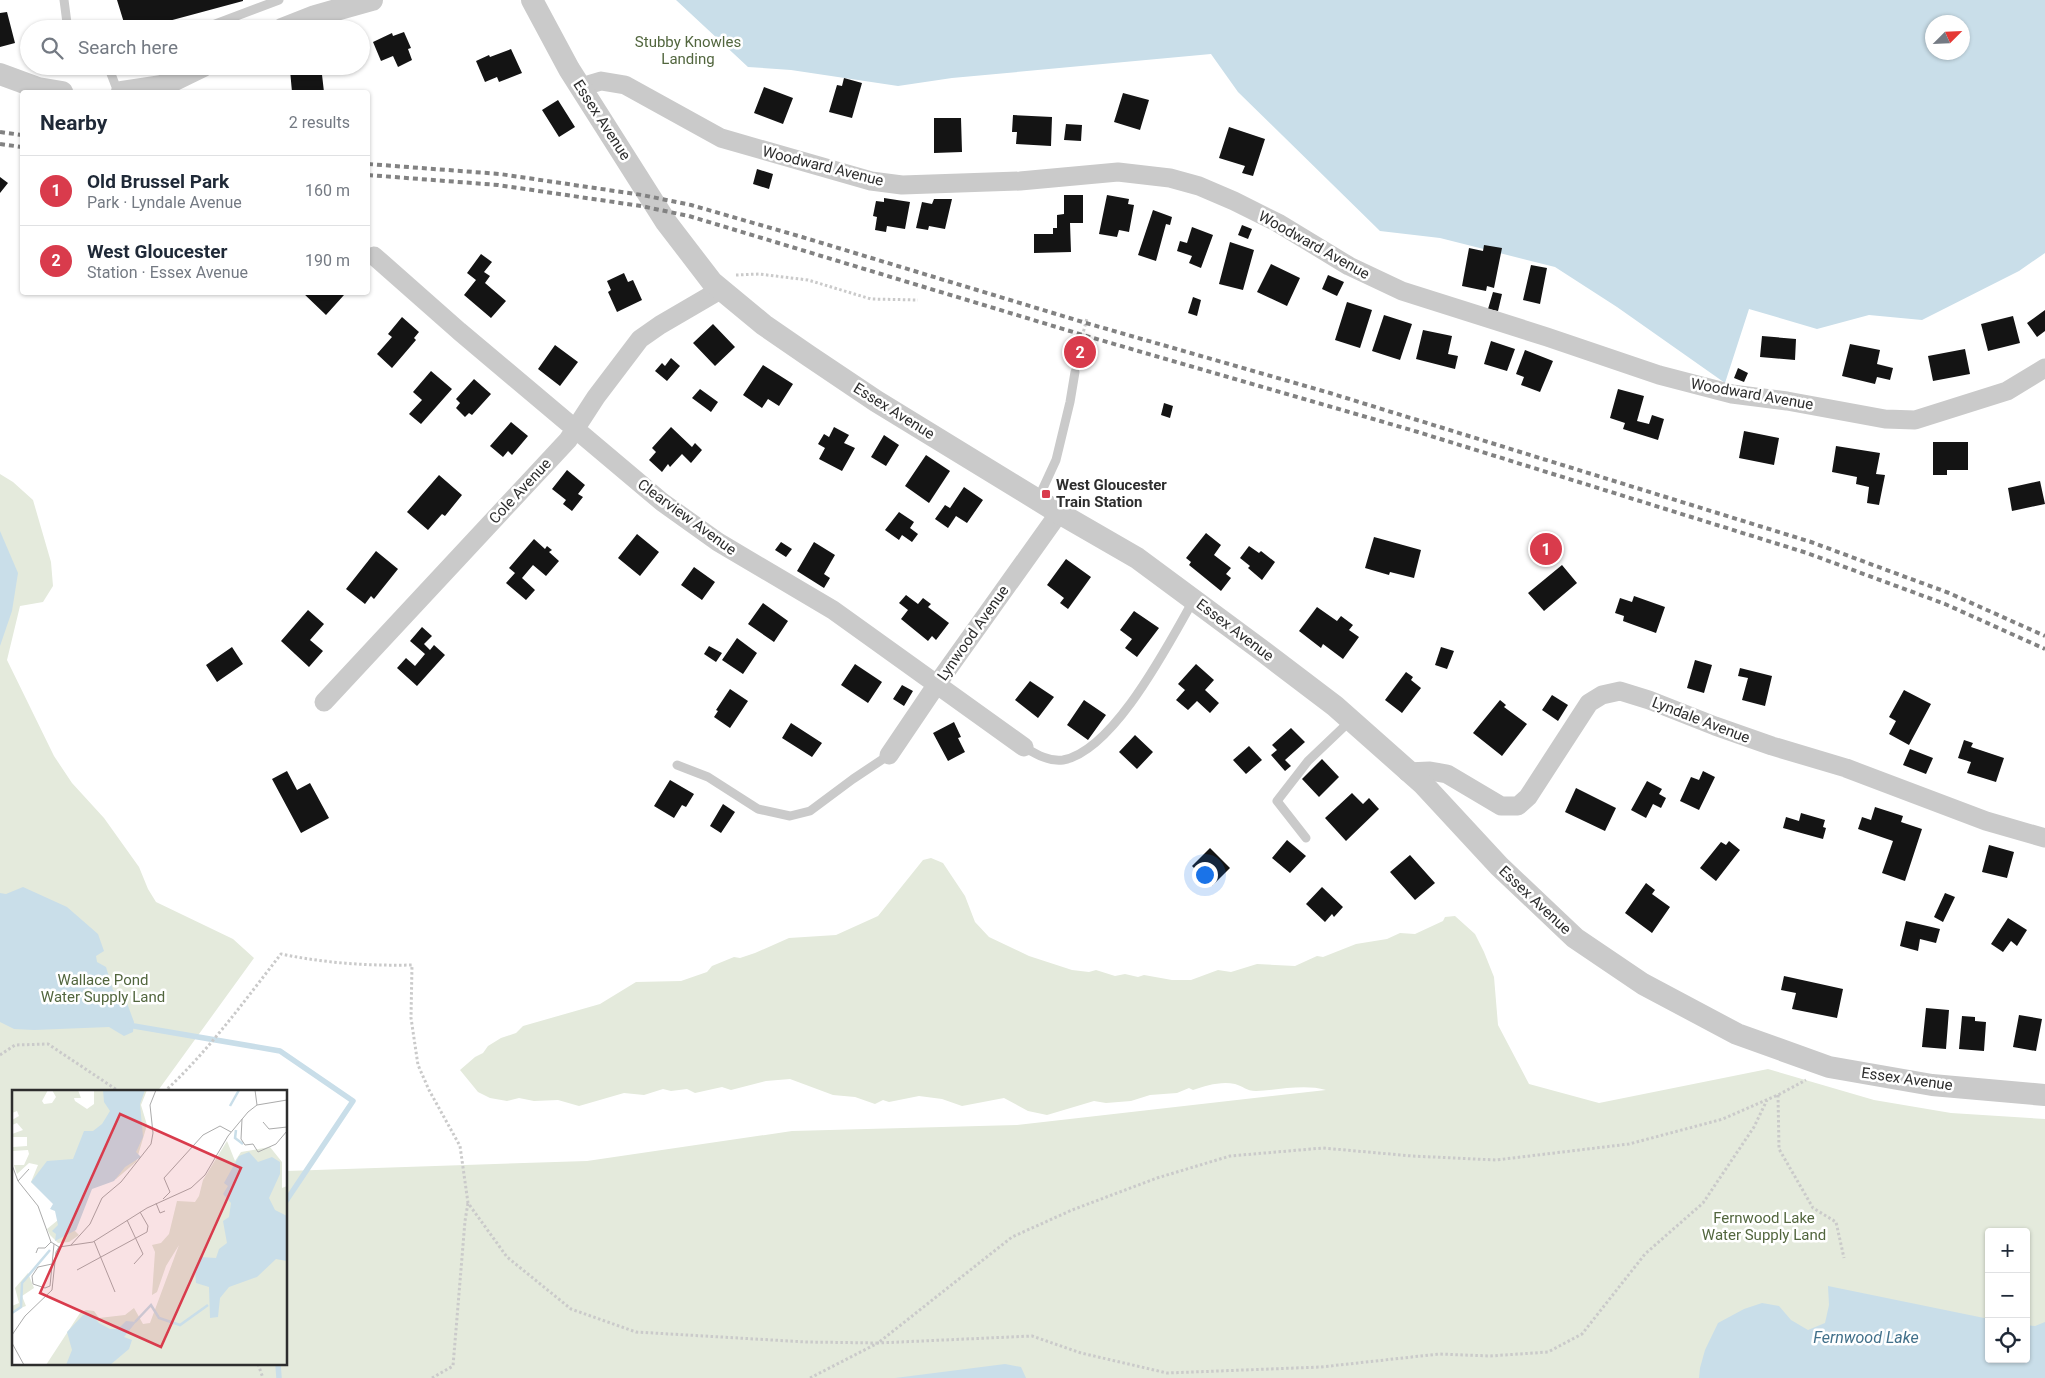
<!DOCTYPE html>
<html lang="en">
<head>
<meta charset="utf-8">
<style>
  body { margin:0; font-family:Roboto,sans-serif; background:#f6f6f7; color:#1f2937 }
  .controls { position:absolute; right:15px; bottom:15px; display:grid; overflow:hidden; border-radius:5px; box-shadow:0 1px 4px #0004 }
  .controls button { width:45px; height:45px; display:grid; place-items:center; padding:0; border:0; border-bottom:1px solid #e0e1e3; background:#fff; color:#1f2937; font:25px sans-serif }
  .compass { position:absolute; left:1925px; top:15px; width:45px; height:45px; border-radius:50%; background:#fff; box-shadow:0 1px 4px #0004; rotate:66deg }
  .you { position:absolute; left:1204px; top:874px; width:18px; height:18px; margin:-12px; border:4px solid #fff; border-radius:50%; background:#1a73e8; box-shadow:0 0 0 8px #1a73e833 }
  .badge { display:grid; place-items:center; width:32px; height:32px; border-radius:50%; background:#d93b4c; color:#fff; font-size:16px; font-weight:700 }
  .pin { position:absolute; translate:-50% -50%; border:2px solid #fff; box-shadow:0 1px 5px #0006 }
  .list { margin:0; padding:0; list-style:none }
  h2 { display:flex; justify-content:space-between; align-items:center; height:65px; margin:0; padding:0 20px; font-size:21px }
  h2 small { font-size:16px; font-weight:400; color:#747a83 }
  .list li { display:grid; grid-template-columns:32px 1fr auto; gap:15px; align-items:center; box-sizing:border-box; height:70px; padding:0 20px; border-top:1px solid #e0e1e3 }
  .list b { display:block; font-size:19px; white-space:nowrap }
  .list p { margin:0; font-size:16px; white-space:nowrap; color:#747a83 }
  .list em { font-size:16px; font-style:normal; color:#747a83 }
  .icon { flex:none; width:28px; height:28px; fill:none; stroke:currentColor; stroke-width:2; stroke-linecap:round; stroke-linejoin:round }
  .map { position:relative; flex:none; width:2045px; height:1378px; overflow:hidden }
  .search { position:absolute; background:#fff; box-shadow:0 1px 4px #0004; left:20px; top:20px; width:350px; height:55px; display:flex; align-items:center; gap:12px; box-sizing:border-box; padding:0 18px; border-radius:28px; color:#747a83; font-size:19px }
  .panel { position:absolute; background:#fff; box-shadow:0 1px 4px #0004; left:20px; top:90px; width:350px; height:205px; border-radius:5px }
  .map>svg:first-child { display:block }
  .green { fill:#e4eadc; fill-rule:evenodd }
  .water { fill:#c9dee9; fill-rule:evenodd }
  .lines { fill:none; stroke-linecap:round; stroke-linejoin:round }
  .stream { stroke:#c9dee9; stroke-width:5.5 }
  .building { fill:#141414 }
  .path { stroke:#cacaca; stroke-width:3; stroke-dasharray:2.5 2.5; stroke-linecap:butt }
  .service { stroke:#cacaca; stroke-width:9 }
  .minor { stroke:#cacaca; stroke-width:19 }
  .tertiary { stroke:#cacaca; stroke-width:22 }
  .rail { stroke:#828282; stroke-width:4; stroke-dasharray:5 4; stroke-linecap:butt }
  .poi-dot { fill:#d93b4c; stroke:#fff; stroke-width:2 }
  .labels { text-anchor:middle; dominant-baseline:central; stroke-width:5; stroke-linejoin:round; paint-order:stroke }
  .park-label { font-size:15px; fill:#52663e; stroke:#fff }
  .street-label { font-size:15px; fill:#2d2d2d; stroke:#fff }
  .poi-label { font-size:15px; font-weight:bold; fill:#2d2d2d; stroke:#fff; text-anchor:start }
  .water-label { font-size:16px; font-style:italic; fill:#41708a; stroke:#fff }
  .inset-river { fill:none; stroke:#c9dee9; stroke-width:2.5 }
  .inset-road { fill:none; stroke:#ababab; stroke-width:1 }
  .view { fill:#d93b4c; fill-opacity:0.15; stroke:#d93b4c; stroke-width:2.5 }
  .inset-edge { fill:none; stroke:#2d2d2d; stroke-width:2.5 }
</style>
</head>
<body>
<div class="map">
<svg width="2045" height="1378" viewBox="0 0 2045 1378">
  <rect width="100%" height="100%" fill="#fff"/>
  <!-- green -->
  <path class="green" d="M0,474L13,482L33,500L51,562L53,586L43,602L20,606L7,660L54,756L72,783L104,818L139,867L148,889L156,902L233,939L254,958L157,1092H14V1364H286V1171L587,1161L792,1131L1017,1125L1326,1090C1304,1084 1279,1090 1256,1091C1246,1091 1243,1086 1235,1084C1220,1081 1206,1086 1193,1090L1189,1088L1177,1093L1150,1095L1131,1101L1106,1103L1094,1101L1047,1115L1028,1111L1004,1098L962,1106L942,1099L919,1096L889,1102L883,1100L875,1104L855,1097L833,1095L790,1079L766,1081L731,1090L722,1087L695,1093L687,1089L671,1091L663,1089L644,1095L624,1093L579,1106L558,1100L534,1101L519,1098L507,1101L490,1098L478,1092L460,1070L475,1057L483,1053L488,1046L501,1038L516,1033L523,1026L600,1004L636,982L681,981L707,972L712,966L734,957L740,958L755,953L789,938L836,935L878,916L923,860L931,858L943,863L965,896L975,922L989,937L1029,956L1072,970L1089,972L1096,970L1115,976L1125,974L1138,977L1144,975L1172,980H1191L1218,970L1231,972L1257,964L1295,966L1317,956L1323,957L1356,944L1387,939L1400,933L1415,934L1443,921L1445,917L1455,916L1475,934L1484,952L1494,977L1498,1025L1529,1084L1599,1103L1768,1069L1874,1100L1951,1113L2045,1119V1378H0ZM1989,1232H2026V1359H1989Z"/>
  <!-- water -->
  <path class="water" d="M676,0H2045V253L2019,271L1922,320L1869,315L1817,329L1749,309L1725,383L1617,307L1555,267L1440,238L1380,231L1238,92L1211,54L952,78L898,86L791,70L748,67ZM1932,22H1962V52H1932Z
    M0,531L18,573L12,611L0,646Z
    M23,887L67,907L98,934L104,951L96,956L97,962L106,967L113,990L127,1003L134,1022L133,1032L124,1036L109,1027L34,1030L14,1029L0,1022V893L6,894Z
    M1828,1286L1989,1319V1359H2026V1325L2035,1326L2045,1322V1378H1699L1700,1368L1705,1350L1718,1323L1744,1309L1762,1303L1779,1306L1791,1320L1808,1330L1825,1323L1829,1305Z
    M1005,1364L1021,1367L1026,1378H895Z"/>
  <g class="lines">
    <!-- stream -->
    <path class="stream" d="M128,1025L280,1051L353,1101L286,1201
      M278,1364L279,1378"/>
  </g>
  <!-- building -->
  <path class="building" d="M117,0H243V1L139,29H131L130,25L125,26Z
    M7,12L15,43L0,47V13Z
    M404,32L411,48L408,49L412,60L398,67L393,56L381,61L373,42L392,33L393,36Z
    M511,49L522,73L499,82L497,77L485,82L476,61L489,55L490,57Z
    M321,66L324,92H292L290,70Z
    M844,78L862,83L852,118L829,112L837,85L842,86Z
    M764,87L793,98L783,124L754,113Z
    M1123,93L1149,100L1140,130L1114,122Z
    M558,100L575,127L559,137L542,110Z
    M1013,115L1052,117L1051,146L1016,144L1017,132H1012Z
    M934,118H961L962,152L934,153Z
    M1066,124L1082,125L1081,141L1064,140Z
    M1229,127L1265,139L1253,176L1242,173L1245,166L1219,158Z
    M757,169L773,174L769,189L753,184Z
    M0,177L8,183L0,193Z
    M1064,195H1083V223H1070L1071,252L1034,253V234H1053V228H1057V215L1064,214Z
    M1107,195L1129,199L1128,204L1134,205L1129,232L1119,230L1117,237L1099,234Z
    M884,198L910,202L905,229L887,226L886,232L875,230L877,217L873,216L876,201L884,202Z
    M934,199H952L945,229L929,226L928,230L916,228L922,202L932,204Z
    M1153,210L1172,217L1170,225L1166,224L1156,261L1138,255Z
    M1242,225L1252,229L1248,239L1238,235Z
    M1192,227L1213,235L1201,268L1189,263L1192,256L1177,251L1180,241L1187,243Z
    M1230,242L1254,250L1243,290L1219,284Z
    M1484,245L1502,248L1494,288L1487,286L1486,291L1462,286L1469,248L1483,251Z
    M481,254L492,262L484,272L490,276L485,283L506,301L491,318L464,295L476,280L467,273Z
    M1271,264L1300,278L1287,306L1257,292Z
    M1531,265L1547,268L1540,304L1523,300Z
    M624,273L628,282L633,280L642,300L617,312L608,292L611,290L607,281Z
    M1328,275L1344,282L1337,296L1322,289Z
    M302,292H342L344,295L326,315Z
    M1493,292L1502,294L1498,311L1488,309Z
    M1193,297L1201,300L1197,316L1188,313Z
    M1347,302L1372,310L1360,348L1335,340Z
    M2045,310V331L2037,337L2027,323Z
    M1384,315L1412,324L1400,360L1372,351Z
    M2013,316L2020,343L1988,351L1981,324Z
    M402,317L419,332L414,338L416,340L392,368L377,354L392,337L388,334Z
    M713,324L735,347L715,366L693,343Z
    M1423,330L1452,336L1448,354L1458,356L1455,369L1416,359Z
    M1762,336L1796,339L1795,360L1760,357Z
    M1491,341L1515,349L1507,371L1484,364Z
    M1850,344L1880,350L1877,364L1893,368L1890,380L1877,377L1875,384L1842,376Z
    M555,345L578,362L560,386L538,369Z
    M1965,349L1970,374L1933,381L1928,356Z
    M1525,350L1553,361L1540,392L1521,385L1524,377L1516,374Z
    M671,358L680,366L667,381L655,371L662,363L665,366Z
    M763,365L793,384L779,406L768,399L762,408L743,395Z
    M1738,368L1748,373L1744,382L1734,378Z
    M431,371L452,389L421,424L409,414L422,400L413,392Z
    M474,379L491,394L472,415L469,413L465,417L456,408L460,403L456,399Z
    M700,389L718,402L711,412L692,398Z
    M1618,389L1644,396L1637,421L1649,424L1652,415L1664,419L1658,440L1623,429L1625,423L1610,418Z
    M1164,403L1173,406L1170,418L1161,415Z
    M511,422L528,436L512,455L508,451L503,457L490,446Z
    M671,427L692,447L695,443L702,450L691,463L682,454L670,467L668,464L662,472L649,460L656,452L652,448Z
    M834,427L849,435L844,443L855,448L842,471L819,459L825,448L818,444L824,434L829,437Z
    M1744,431L1779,438L1774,465L1739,458Z
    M884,435L899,445L886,466L871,457Z
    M1933,442H1968V470H1947V475H1933Z
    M1836,446L1880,453L1876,474L1885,475L1879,505L1867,503L1869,487L1856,484L1857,477L1832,472Z
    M926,455L950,471L929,503L905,486Z
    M567,470L585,485L578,494L583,497L572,511L563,504L566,500L552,489Z
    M439,475L462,495L445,516L442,514L428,530L407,512Z
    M2040,481L2045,504L2012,511L2008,488Z
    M964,487L983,500L967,523L956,516L948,528L935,519L945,505L950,508Z
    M899,512L914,522L910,528L918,534L912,542L902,535L899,540L885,530Z
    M1206,533L1221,545L1214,555L1231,568L1226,574L1231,578L1221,591L1189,565L1191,562L1186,558Z
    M637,534L659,552L640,576L618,558Z
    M1374,537L1421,550L1414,578L1390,572L1389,575L1365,568Z
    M534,539L545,549L547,546L552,550L549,552L559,561L546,576L533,565L522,578L535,590L526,600L506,583L515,573L509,568Z
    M781,542L792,549L786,557L775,550Z
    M814,542L835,555L824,574L830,578L824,588L797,571Z
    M1249,546L1259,553L1261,551L1275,562L1262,580L1248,568L1250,566L1240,558Z
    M376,551L398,569L374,599L371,596L365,604L346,589Z
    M1066,559L1091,577L1068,609L1060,603L1064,598L1047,585Z
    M1562,565L1577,583L1544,611L1528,593Z
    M694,567L715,582L702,600L681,585Z
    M906,595L918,604L923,598L931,604L928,607L949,623L936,640L932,636L928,641L901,619L908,610L899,603Z
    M1634,596L1665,607L1656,633L1623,621L1624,616L1615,613L1620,598L1632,602Z
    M763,603L788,621L774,642L748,624Z
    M1317,607L1337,621L1341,616L1353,625L1349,630L1359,637L1343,659L1323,644L1321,648L1299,631Z
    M308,610L324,624L310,640L323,651L309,667L281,641Z
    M1134,611L1159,628L1137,657L1125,648L1132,639L1120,630Z
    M422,627L432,636L424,644L430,650L434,645L445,655L417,686L397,668L406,658L415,666L425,654L410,641Z
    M737,638L757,653L743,674L722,660Z
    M709,646L722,653L716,662L704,654Z
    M232,647L243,664L217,682L206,665Z
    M1441,647L1454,651L1447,669L1435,665Z
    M1695,660L1712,665L1704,693L1687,688Z
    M855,664L882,682L868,703L841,685Z
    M1196,664L1214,680L1205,690L1219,703L1210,713L1197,701L1188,710L1176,700L1185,690L1178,684Z
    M1740,668L1772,676L1765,706L1742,700L1748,678L1738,676Z
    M1406,672L1413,677L1411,680L1421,688L1402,713L1385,700Z
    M1030,681L1054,697L1038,718L1015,700Z
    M902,685L913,691L904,706L893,699Z
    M730,689L748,701L730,728L714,717L718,711L716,710Z
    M1904,690L1931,704L1909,745L1889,734L1896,721L1889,717Z
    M1552,695L1568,705L1558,721L1542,710Z
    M1084,700L1106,715L1088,740L1067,725Z
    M1500,700L1506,705L1504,707L1527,724L1502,756L1473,733Z
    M954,722L961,737L958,738L965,752L948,761L933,733Z
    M791,723L822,743L812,757L782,738Z
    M1291,728L1305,742L1285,760L1291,766L1285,771L1271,755L1277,750L1272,745Z
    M1135,735L1153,752L1137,769L1119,752Z
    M1964,740L1973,743L1971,747L2004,758L1996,782L1967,773L1971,762L1958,758Z
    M1249,746L1262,760L1246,774L1233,760Z
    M1910,749L1933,758L1926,774L1903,765Z
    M1322,759L1339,777L1319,797L1302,779Z
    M287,771L297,790L310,783L329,818L301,833L272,779Z
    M1703,771L1715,777L1699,810L1680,801L1691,777L1699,780Z
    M670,780L694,794L686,807L682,805L674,818L654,806Z
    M1647,781L1662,789L1659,794L1666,798L1661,808L1653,804L1646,818L1631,810Z
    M1576,788L1616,808L1605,831L1565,812Z
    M1352,793L1363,804L1369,798L1379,809L1346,841L1325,818Z
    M723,804L735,812L721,833L710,826Z
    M1875,807L1903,816L1901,822L1922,829L1905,881L1882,873L1893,841L1858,829L1862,817L1871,820Z
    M1801,813L1825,820L1823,827L1826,828L1823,839L1783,828L1786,817L1799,821Z
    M1287,840L1306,856L1290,873L1272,858Z
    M1729,841L1740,850L1716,881L1700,868L1721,842L1726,845Z
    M1989,845L2014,852L2007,878L1982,872Z
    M1210,848L1230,868L1212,886L1192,866Z
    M1410,855L1435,883L1415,900L1390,872Z
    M1646,883L1655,890L1652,894L1670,907L1652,933L1625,913Z
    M1322,887L1343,907L1334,917L1332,914L1325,922L1306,904Z
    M1945,893L1955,897L1943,922L1934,917Z
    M2008,918L2027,930L2017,946L2011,941L2003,952L1991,944Z
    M1906,921L1940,929L1936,943L1920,939L1918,951L1900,946Z
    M1784,976L1843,989L1837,1018L1792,1009L1796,993L1781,990Z
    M1926,1008L1949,1010L1946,1049L1922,1047Z
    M2019,1015L2042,1019L2036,1051L2013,1047Z
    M1962,1016L1975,1017V1021L1986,1022L1984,1051L1959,1049Z"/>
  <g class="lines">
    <!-- path -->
    <path class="path" d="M736,275L759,274L808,280L871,299L918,300
      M1081,341L1087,318
      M0,1055L15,1045L48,1044L120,1092
      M164,1092C207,1053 245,1000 281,954C325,963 367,966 412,965L411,1018L418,1065L429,1090L460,1146L468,1203L507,1257L571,1309L636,1332L806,1342L878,1343L1012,1237L1072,1210L1157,1178L1230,1156L1323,1148L1412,1156L1496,1160L1629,1144L1723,1119L1778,1095L1806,1080
      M1778,1095L1779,1149L1813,1208L1836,1222L1844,1258
      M258,1364L263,1378
      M432,1378L453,1366L465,1221L468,1203
      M810,1378L878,1343L1032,1336L1081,1353L1167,1373L1321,1367L1439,1354L1490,1356L1548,1352L1582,1334L1645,1254L1703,1203L1754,1127L1767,1100"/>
    <!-- service -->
    <path class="service" d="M64,0L67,23L73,29
      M202,29L279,0
      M108,66L118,92
      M1038,499L1056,460L1070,402L1075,372
      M1024,747C1036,754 1049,762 1063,760C1114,751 1169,643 1193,601
      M677,765L708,777L758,809L790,816L810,811L853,779L889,755
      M1306,838L1277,801L1308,761L1350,721"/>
    <!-- minor -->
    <path class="minor" d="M581,87L601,81L625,85L721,138L871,181L902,185L1020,181L1118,172L1170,178L1199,186L1234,201L1278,223L1349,266L1402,291L1547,337L1659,375L1732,394L1787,401L1885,419L1915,420L2007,391L2045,368
      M374,256L459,331L662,502L718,542L833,610L1024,747
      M324,702L568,440L596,397L640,339L660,325L720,290
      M889,755L937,684L1059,513
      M1407,772L1430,771L1447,774L1501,806H1518L1528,797L1589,703L1602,695L1620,691L1649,700L1715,726L1772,746L1846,768L1986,821L2045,838"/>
    <!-- tertiary -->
    <path class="tertiary" d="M532,0L569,69L666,222L712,282L764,325L809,356L876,401L1059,513L1137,558L1264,652L1335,706L1423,784L1499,866L1575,938L1643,984L1737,1034L1829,1067L1932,1085L2045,1095
      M282,29L315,16L372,0
      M0,74L38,88L62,92
      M122,92L162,86L203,66"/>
    <!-- rail -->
    <path class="rail" d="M0,132L22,135
      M0,144L22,147
      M368,164L500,174L642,195L691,205L802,237L1086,323L1330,393L1811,542L1949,593L2045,636
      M368,175L498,185L641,206L689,216L1083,335L1418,432L1807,553L1945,604L2045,649"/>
  </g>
  <!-- markers -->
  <rect class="poi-dot" x="1041" y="489" width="10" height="10" rx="2.5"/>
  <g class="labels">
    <!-- park labels -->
    <g class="park-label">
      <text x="688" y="42">Stubby Knowles<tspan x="688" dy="17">Landing</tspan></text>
      <text x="103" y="980">Wallace Pond<tspan x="103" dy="17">Water Supply Land</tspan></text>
      <text x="1764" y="1218">Fernwood Lake<tspan x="1764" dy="17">Water Supply Land</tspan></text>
    </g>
    <!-- street labels -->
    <g class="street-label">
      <text transform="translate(602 120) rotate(57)">Essex Avenue</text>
      <text transform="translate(823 166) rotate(14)">Woodward Avenue</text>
      <text transform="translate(1314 245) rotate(29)">Woodward Avenue</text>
      <text transform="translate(1752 394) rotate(10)">Woodward Avenue</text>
      <text transform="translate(894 411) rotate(32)">Essex Avenue</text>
      <text transform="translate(520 491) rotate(-47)">Cole Avenue</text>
      <text transform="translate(687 517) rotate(36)">Clearview Avenue</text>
      <text transform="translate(1235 630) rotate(37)">Essex Avenue</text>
      <text transform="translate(973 633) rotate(-55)">Lynwood Avenue</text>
      <text transform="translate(1701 720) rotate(21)">Lyndale Avenue</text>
      <text transform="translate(1535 900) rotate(43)">Essex Avenue</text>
      <text transform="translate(1907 1079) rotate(8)">Essex Avenue</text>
    </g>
    <!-- poi labels -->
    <g class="poi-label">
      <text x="1056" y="485">West Gloucester<tspan x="1056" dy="17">Train Station</tspan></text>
    </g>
    <!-- water labels -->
    <g class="water-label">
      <text x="1866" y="1337">Fernwood Lake</text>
    </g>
  </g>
  <!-- overview -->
  <g transform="translate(12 1090)">
    <rect width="275" height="275" fill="#fff"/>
    <path d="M0,0H36L30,11L32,14L40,13L44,7L40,0H66L69,8H62L63,11L75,19L82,14V0H135L129,15L135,35L124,72L104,89L79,96L61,139L67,145L57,152L46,153L38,145L35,139L46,130L45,116L19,92L26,75L17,73L5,84L2,75H12L17,64L16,60L1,61V57L15,56V47H1L0,44L11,40L5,33L0,35V30L7,26L5,21L0,23ZM215,51L223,71L229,62L258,57L270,72V98L275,96V275H34L68,223L74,220L82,221L87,228L113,225L122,218L131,234L138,233L167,155L154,176L145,202L140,205L143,162L140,155L149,153L157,144L165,111L183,112L187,106L191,90ZM16,183L22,198L10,206L14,216L0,221V216L7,213L3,198Z" fill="#e4eadc"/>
    <path d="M91,0H133L128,14L131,47L124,62L129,67L113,77L102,91L80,99L64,140L43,151L44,144L40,141L46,135L43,121L38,119L41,114L19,92L35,71L61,69L72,41H81L90,34L98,21L92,12ZM237,62L246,72L260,67L268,72V84L257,108L263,120L275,126V171L264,169L245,187L217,197L208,208L206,227L198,228L197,197L184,193L183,181L188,167L204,168L207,159L215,153L211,131L217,127L219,113L211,104L216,96L212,93L227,66ZM79,224L87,233L98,239H106L114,231L124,232L112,247L120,250L117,259L98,275H54L60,260L55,242L71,225Z" fill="#c9dee9"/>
    <path class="inset-river" d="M218,16L227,0M224,40L223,48L231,54M0,223L9,217L10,193L38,160M123,232L139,215L147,228L168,235L196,215"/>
    <path class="inset-road" d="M243,0L245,15M230,29L229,49L233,55L241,54L246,62L264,54L275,41M251,32L257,39L275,37M0,75L6,91L26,116L39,152L47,157L81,152L135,118L179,98L193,85L216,46L236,22L245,15L275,10M6,91L17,79M151,109L158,102L152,88L191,45L208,36L219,42M144,113L148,123L153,121M115,130L131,164L122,174M82,151L103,202M59,155L78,134L90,108L109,92L139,54L141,43L138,15L144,0M24,163L26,158H33L39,152M40,174L26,177L20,186L21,194L33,198L38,196L42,154M65,180L135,142L136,136L128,122M0,245L13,226L40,200L44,162L47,157L44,166M0,253L12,275"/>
    <path class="view" d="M108,24L229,78L149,257L28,203Z"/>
    <rect width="275" height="275" class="inset-edge"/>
  </g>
</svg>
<div class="controls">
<button>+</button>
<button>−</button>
<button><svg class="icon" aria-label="locate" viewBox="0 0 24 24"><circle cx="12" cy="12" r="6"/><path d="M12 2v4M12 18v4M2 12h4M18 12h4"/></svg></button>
</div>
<svg class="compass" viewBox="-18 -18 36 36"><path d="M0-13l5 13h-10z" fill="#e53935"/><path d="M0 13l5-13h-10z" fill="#747a83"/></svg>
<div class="you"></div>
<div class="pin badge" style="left:1546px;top:549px">1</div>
<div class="pin badge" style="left:1080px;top:352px">2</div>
<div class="search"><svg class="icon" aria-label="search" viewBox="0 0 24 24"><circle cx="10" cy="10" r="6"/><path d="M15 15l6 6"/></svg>Search here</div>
<section class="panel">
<h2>Nearby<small>2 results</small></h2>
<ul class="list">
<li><span class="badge">1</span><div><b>Old Brussel Park</b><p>Park · Lyndale Avenue</p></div><em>160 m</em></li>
<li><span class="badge">2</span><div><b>West Gloucester</b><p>Station · Essex Avenue</p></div><em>190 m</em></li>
</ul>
</section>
</div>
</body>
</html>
